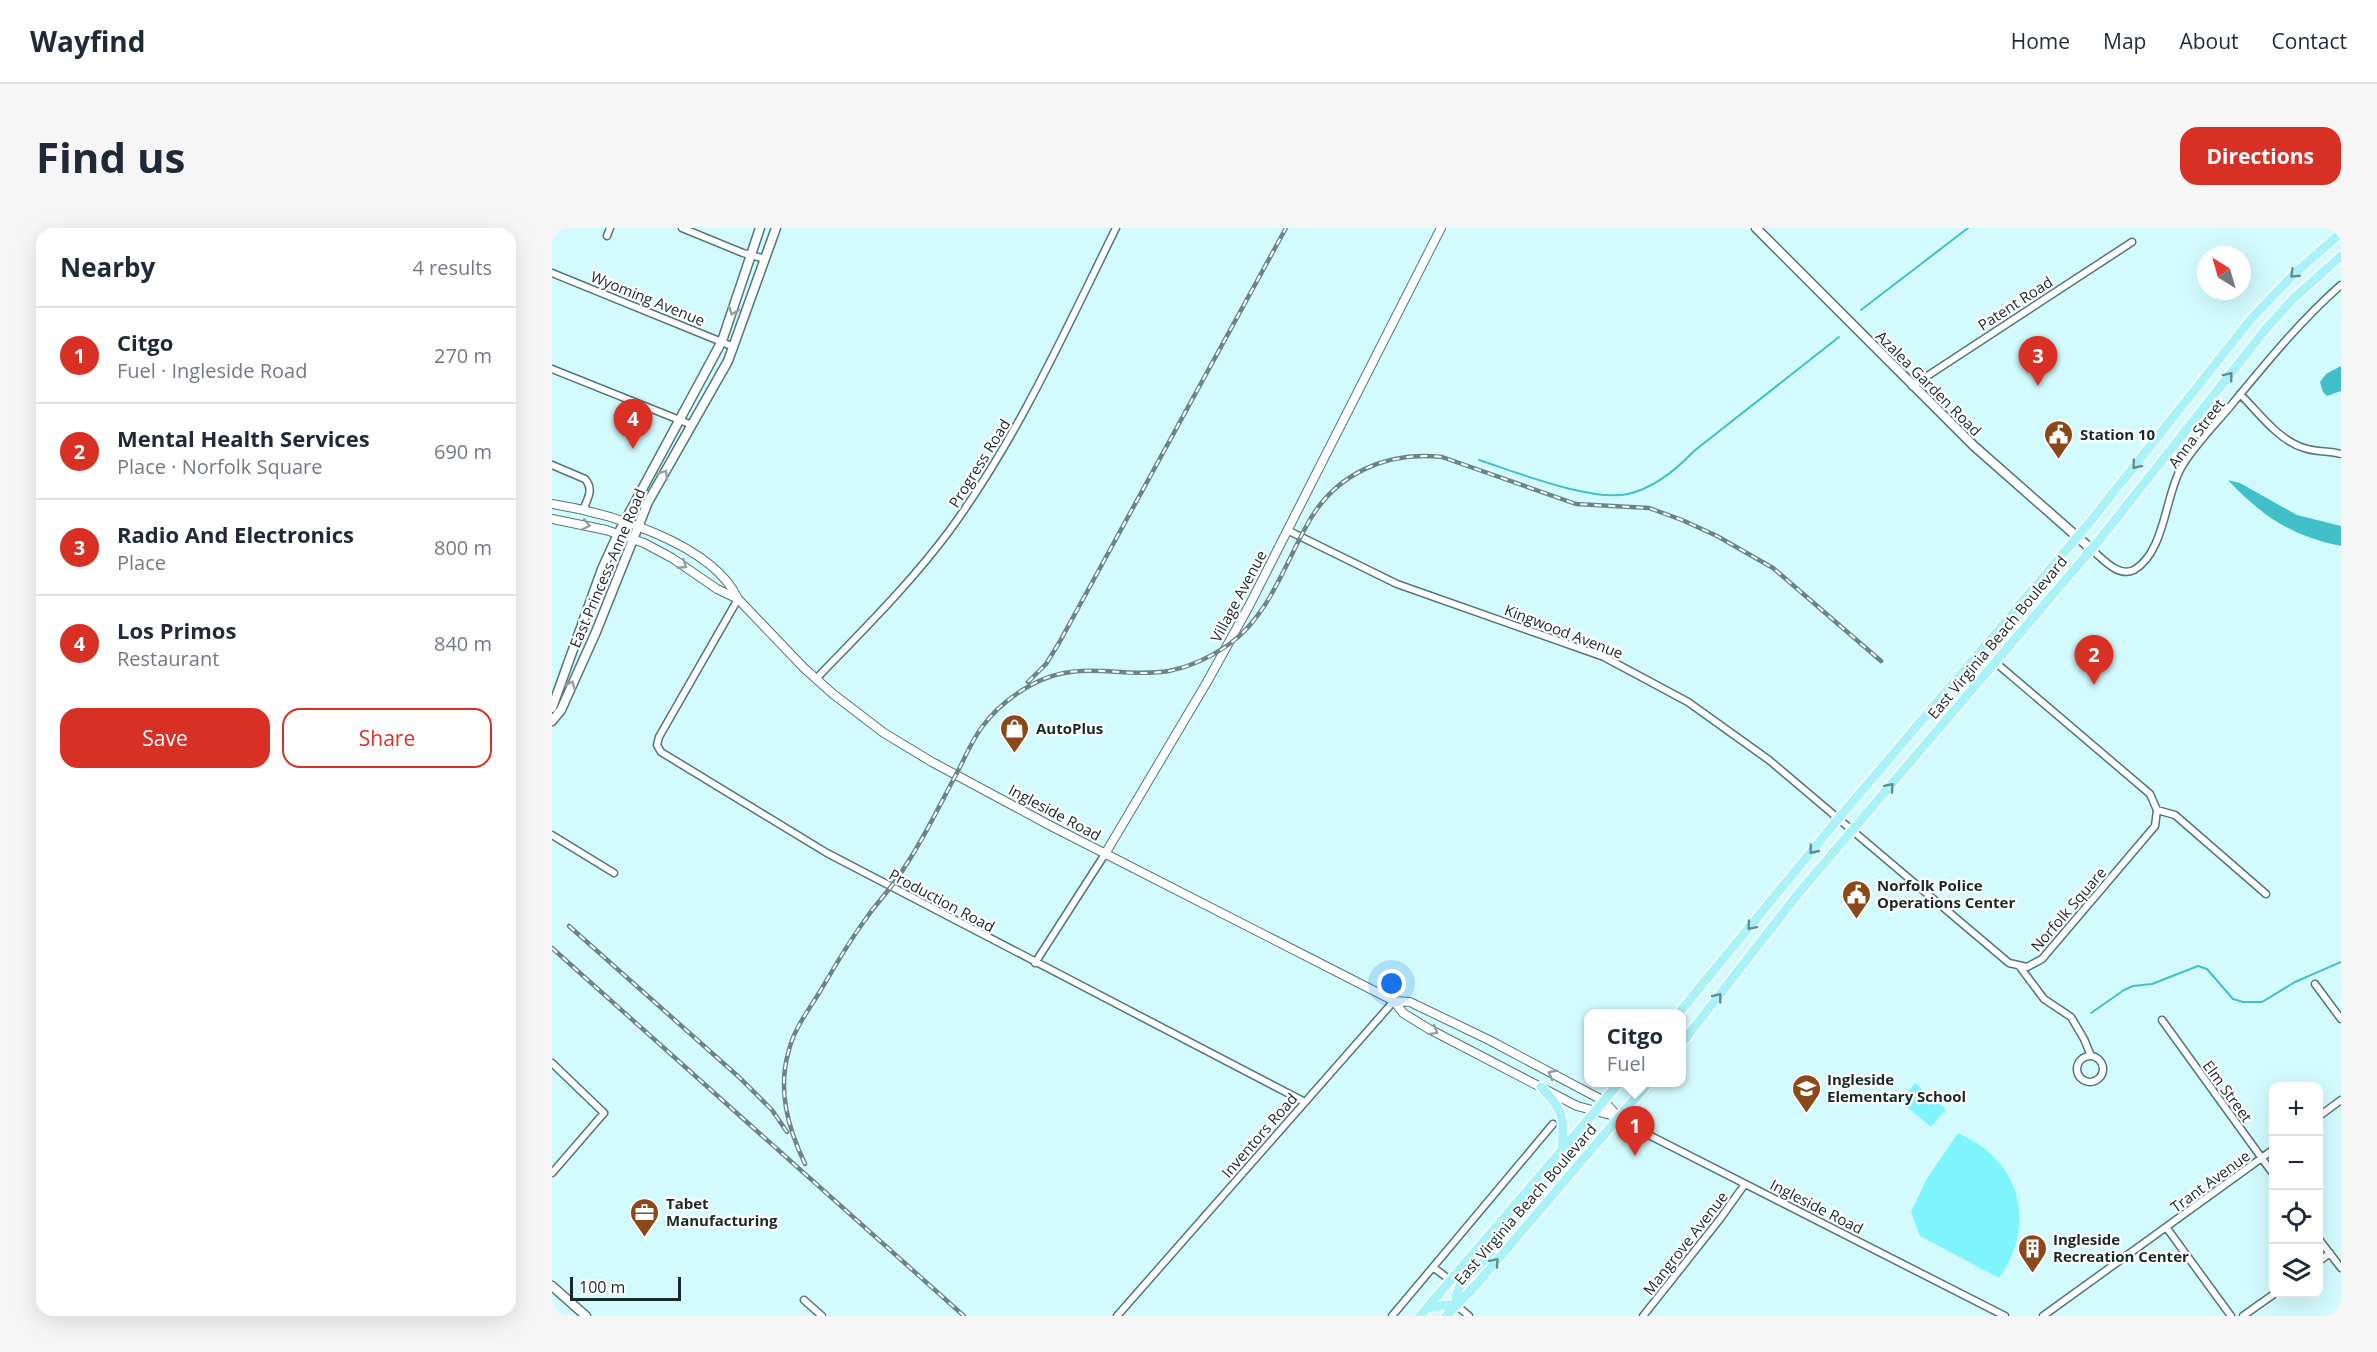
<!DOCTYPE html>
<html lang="en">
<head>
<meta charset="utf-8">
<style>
  body { margin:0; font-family:"Open Sans",sans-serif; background:#f6f6f7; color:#1f2937 }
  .controls { position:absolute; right:18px; bottom:18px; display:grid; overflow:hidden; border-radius:12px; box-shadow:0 6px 24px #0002 }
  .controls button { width:54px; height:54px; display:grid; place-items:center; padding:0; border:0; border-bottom:2px solid #e0e1e3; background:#fff; color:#1f2937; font:30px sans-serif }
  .compass { position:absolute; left:1645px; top:18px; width:54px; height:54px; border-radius:50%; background:#fff; box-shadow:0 6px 24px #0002; rotate:323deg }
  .scale { position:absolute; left:18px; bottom:15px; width:111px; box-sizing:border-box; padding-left:6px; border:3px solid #192829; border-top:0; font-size:16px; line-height:21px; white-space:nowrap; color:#192829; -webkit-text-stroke:4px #fff; paint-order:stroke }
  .you { position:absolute; left:840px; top:756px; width:21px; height:21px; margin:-15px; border:4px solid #fff; border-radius:50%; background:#1a73e8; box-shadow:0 0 0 9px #1a73e833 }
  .badge { display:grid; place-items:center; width:39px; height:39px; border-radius:50%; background:#d93025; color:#fff; font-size:20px; font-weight:700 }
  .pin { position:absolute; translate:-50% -50px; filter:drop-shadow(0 2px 3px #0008) }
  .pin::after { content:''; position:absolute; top:32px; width:21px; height:18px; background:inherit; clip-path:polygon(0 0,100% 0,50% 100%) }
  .popup { position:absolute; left:1032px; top:781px; width:102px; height:78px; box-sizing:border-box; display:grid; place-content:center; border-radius:12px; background:#fff; filter:drop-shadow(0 2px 4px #0005); font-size:20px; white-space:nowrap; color:#747a83 }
  .popup b { font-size:22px; color:#1f2937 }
  .popup::after { content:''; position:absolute; left:50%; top:100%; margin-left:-12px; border:12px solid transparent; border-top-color:#fff }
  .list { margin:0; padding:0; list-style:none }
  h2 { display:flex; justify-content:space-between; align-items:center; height:78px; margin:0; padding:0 24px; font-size:26px }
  h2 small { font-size:20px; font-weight:400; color:#747a83 }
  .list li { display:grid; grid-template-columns:39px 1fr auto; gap:18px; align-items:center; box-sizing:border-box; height:96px; padding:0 24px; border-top:2px solid #e0e1e3 }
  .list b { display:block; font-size:22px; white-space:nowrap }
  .list p { margin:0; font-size:20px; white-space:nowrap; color:#747a83 }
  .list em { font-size:20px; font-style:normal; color:#747a83 }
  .actions { display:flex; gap:12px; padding:18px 24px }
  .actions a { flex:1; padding:14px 0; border:2px solid #d93025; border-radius:18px; text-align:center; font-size:21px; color:#d93025 }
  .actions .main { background:#d93025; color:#fff }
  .icon { flex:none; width:33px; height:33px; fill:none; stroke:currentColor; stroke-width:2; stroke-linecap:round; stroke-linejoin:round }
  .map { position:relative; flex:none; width:1789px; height:1088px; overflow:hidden; border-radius:18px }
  header { display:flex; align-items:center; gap:36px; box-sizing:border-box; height:84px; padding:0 30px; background:#fff; border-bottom:2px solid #e0e1e3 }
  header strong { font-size:28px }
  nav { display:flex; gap:33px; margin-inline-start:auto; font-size:21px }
  .intro { display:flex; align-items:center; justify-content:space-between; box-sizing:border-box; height:144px; padding:0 36px }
  h1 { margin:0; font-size:42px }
  .button { padding:15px 27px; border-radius:18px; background:#d93025; color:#fff; font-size:21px; font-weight:700 }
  main { display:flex; gap:36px; padding:0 36px }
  aside { flex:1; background:#fff; border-radius:18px; box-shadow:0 6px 24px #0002 }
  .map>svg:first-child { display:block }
  .green { fill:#7ef5fe }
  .water { fill:#42c0ca }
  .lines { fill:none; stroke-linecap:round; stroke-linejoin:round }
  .stream { stroke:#42c0ca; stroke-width:2 }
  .minor-casing { stroke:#517679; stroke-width:9 }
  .tertiary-casing { stroke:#517679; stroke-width:10 }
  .secondary-casing { stroke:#517679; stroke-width:11 }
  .primary-casing { stroke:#fff; stroke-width:12 }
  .minor { stroke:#fff; stroke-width:6 }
  .tertiary { stroke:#fff; stroke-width:8 }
  .secondary { stroke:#fff; stroke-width:8 }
  .primary { stroke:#a9f2f7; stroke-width:9 }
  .rail-casing { stroke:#6b8587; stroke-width:4.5 }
  .rail { stroke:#fff; stroke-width:2; stroke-dasharray:7; stroke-linecap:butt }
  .oneway { stroke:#618d90 }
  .oneway2 { stroke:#989e9f }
  .labels { text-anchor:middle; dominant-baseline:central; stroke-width:4.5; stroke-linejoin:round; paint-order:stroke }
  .street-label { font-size:15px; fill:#192829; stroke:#fff }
  .poi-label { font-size:15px; font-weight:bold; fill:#192829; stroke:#fff; text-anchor:start }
</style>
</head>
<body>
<header>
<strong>Wayfind</strong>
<nav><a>Home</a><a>Map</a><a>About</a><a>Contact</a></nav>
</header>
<div class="intro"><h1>Find us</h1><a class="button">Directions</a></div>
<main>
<aside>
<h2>Nearby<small>4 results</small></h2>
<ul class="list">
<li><span class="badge">1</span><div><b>Citgo</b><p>Fuel · Ingleside Road</p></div><em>270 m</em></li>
<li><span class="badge">2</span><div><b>Mental Health Services</b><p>Place · Norfolk Square</p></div><em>690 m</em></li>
<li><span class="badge">3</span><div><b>Radio And Electronics</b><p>Place</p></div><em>800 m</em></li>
<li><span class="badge">4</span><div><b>Los Primos</b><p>Restaurant</p></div><em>840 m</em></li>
</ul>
<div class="actions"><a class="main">Save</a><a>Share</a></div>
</aside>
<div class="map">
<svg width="1789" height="1088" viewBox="0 0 1789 1088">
  <rect width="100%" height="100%" fill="#d3fbfe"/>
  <!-- green -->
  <path class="green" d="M1363,855L1394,881L1379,899L1348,873Z
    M1406,905C1468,932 1486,994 1447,1050L1368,1008L1359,984L1374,952Z"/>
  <!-- water -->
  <path class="water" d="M1789,138V163L1775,168L1771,164L1768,154L1774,146Z
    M1676,252L1688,255L1745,287L1789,298V318C1739,308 1710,288 1676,252Z"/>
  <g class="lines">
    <!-- stream -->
    <path class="stream" d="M1309,82L1416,0
      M927,232C964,244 1039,274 1076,266C1102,260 1124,242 1142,223L1287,109
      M1539,785L1572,762L1581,758L1600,756L1646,738L1655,741L1681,771L1691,774H1710L1743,754L1789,734"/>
    <defs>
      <path id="minor" d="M130,0L191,25L213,31
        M55,8L58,0
        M0,45L182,119
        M0,141L140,197
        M1360,158L1580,14
        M1688,166C1707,185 1726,212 1752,220C1764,224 1777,223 1789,226
        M0,237L33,251C42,261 36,270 31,282
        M735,302L845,356L1052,429L1136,474L1217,532L1457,735L1475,739L1490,731L1603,598L1605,582L1598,566L1443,434
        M1539,321C1550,330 1566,350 1582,342C1613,324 1613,268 1629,240C1643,216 1664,196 1681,175C1715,134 1749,92 1789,57
        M186,371L107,509L105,517L109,524L275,625L751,873
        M264,451C310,403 358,356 398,302C466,209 513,103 564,0
        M1605,582L1623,587L1714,666
        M0,607L62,645
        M483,735L553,626
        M1468,739L1492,771L1519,789L1532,811L1539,828
        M1763,756L1789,791
        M1610,792L1722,947
        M1525 841a13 13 0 1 1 26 0a13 13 0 1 1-26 0Z
        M0,835L52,885L0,945
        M1766,889L1789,872
        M1067,890L1087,902L1453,1088
        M1614,999L1679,1088
        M1766,1010L1789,1040
        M1766,1034L1778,1025
        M881,1039L899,1053
        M252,1072L270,1088
        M904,1077L917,1088
        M565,1088L842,773
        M840,1088L1001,896
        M1091,1088L1168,991L1193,956
        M1491,1088L1722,921
        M1691,1088L1722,1066"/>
      <path id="tertiary" d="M0,276C57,285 160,315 186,371
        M0,291L54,302L92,315L120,330L165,361L186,371L252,440L281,466L332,505L380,534L499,598L842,773L858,774L937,812L1052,873L1067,890
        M553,626L655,454L697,378L889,0
        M842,773L851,785L877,801L1025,878L1066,889"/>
      <path id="secondary" d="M1204,0L1422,218L1539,321
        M0,480L50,341L66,306L170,113L208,0
        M0,493L9,482L44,404L96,274L176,133L224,0
        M0,1058L34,1088"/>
      <path id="primary" d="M1126,786L1286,591L1538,294L1699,91L1743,45L1789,5
        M1130,815L1246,666L1549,310L1713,102L1742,70L1789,28
        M989,859C1011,881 1013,891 1010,921
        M904,1077C901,1054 925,1043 937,1026C942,1019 943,1010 945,1002
        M875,1080L894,1077H904
        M868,1088L1068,854
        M894,1088L924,1057L1097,854"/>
    </defs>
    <!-- minor casing -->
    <use href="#minor" class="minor-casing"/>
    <!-- tertiary casing -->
    <use href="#tertiary" class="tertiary-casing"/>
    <!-- secondary casing -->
    <use href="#secondary" class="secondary-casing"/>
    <!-- primary casing -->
    <use href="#primary" class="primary-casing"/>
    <!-- minor -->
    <use href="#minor" class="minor"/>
    <!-- tertiary -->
    <use href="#tertiary" class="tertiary"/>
    <!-- secondary -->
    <use href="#secondary" class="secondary"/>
    <!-- primary -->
    <use href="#primary" class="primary"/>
    <defs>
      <path id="rail" d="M476,454L494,436L507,415L734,0
        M17,698L188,850L220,882L235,904
        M0,720L412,1088
        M253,936C236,900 225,862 237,822C242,801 256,783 267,765C282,740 296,715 313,692C325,674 341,659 352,640C373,609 389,574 407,541C414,527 421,511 430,499C443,481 461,467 479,457C527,430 568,451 617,443C637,439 659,429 676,417C716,389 732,338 755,297C782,246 834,223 890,229L1024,276L1097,280L1130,292L1165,308L1221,340L1329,433"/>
    </defs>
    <!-- rail casing -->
    <use href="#rail" class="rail-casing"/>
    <!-- rail -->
    <use href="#rail" class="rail"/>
  </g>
  <!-- one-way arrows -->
  <defs><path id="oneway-chevron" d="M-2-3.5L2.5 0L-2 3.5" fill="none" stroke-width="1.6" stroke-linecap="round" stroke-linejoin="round" transform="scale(1.5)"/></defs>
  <g class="oneway">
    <use href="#oneway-chevron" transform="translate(1742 46) rotate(136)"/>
    <use href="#oneway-chevron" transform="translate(1677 148) rotate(-52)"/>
    <use href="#oneway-chevron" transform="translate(1584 237) rotate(129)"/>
    <use href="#oneway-chevron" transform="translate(1338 559) rotate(-49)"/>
    <use href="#oneway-chevron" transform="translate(1261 622) rotate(129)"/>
    <use href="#oneway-chevron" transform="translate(1199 698) rotate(130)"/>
    <use href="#oneway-chevron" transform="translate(1166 769) rotate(-52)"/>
    <use href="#oneway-chevron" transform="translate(943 1034) rotate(-49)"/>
  </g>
  <g class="oneway2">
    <use href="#oneway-chevron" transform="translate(181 83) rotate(109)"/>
    <use href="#oneway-chevron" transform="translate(112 246) rotate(-60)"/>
    <use href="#oneway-chevron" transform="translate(34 297) rotate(12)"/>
    <use href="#oneway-chevron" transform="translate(131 337) rotate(33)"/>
    <use href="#oneway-chevron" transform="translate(19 457) rotate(-67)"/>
    <use href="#oneway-chevron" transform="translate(882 803) rotate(29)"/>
    <use href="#oneway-chevron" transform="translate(1000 846) rotate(-153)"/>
  </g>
  <!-- icons -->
  <defs>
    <symbol id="civic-pin" viewBox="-11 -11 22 30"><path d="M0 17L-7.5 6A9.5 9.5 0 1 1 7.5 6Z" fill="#8b4818" stroke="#fff"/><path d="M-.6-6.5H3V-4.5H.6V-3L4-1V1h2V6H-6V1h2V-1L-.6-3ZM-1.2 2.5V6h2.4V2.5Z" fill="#fff"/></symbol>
    <symbol id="shop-pin" viewBox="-11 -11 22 30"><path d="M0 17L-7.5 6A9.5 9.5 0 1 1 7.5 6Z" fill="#8b4818" stroke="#fff"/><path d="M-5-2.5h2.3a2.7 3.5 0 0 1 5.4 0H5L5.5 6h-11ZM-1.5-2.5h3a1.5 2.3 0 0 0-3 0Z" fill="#fff"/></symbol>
    <symbol id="school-pin" viewBox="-11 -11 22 30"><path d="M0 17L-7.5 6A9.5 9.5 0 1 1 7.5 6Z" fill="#8b4818" stroke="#fff"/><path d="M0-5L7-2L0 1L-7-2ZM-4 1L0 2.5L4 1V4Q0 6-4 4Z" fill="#fff"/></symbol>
    <symbol id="office-pin" viewBox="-11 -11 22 30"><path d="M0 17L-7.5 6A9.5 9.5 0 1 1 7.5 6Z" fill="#8b4818" stroke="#fff"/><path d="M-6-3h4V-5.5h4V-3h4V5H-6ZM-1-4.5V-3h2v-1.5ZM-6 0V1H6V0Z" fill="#fff"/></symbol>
    <symbol id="building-pin" viewBox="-11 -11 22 30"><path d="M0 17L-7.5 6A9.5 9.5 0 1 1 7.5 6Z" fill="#8b4818" stroke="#fff"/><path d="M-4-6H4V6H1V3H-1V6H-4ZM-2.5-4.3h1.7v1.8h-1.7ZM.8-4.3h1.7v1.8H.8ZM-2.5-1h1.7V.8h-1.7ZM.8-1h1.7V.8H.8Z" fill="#fff"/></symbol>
  </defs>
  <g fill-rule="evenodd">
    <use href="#civic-pin" x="1490" y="190" width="33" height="45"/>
    <use href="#shop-pin" x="446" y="484" width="33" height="45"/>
    <use href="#civic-pin" x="1288" y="650" width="33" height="45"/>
    <use href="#school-pin" x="1238" y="844" width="33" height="45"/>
    <use href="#office-pin" x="76" y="968" width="33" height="45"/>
    <use href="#building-pin" x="1464" y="1004" width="33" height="45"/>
  </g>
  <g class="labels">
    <!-- street labels -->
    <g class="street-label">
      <text transform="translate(96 70) rotate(22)">Wyoming Avenue</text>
      <text transform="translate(1463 75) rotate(-33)">Patent Road</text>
      <text transform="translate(1377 155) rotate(45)">Azalea Garden Road</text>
      <text transform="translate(1644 205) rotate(-53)">Anna Street</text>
      <text transform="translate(427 235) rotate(-58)">Progress Road</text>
      <text transform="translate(55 340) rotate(-67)">East Princess Anne Road</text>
      <text transform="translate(686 368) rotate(-62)">Village Avenue</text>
      <text transform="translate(1012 403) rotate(21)">Kingwood Avenue</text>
      <text transform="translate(1445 409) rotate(-50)">East Virginia Beach Boulevard</text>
      <text transform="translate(503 584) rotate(28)">Ingleside Road</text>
      <text transform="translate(390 672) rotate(28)">Production Road</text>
      <text transform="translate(1516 681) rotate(-49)">Norfolk Square</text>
      <text transform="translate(1676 863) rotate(54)">Elm Street</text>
      <text transform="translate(707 907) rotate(-49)">Inventors Road</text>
      <text transform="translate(1658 953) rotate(-36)">Trant Avenue</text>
      <text transform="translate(973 976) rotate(-49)">East Virginia Beach Boulevard</text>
      <text transform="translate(1265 978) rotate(27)">Ingleside Road</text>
      <text transform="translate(1133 1015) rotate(-52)">Mangrove Avenue</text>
    </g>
    <!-- poi labels -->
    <g class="poi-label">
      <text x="1528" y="206">Station 10</text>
      <text x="484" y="500">AutoPlus</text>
      <text x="1325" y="657">Norfolk Police<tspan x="1325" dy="17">Operations Center</tspan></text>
      <text x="1275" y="851">Ingleside<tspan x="1275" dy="17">Elementary School</tspan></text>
      <text x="114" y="975">Tabet<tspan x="114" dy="17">Manufacturing</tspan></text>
      <text x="1501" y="1011">Ingleside<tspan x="1501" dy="17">Recreation Center</tspan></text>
    </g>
  </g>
</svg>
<div class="controls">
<button>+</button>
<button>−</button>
<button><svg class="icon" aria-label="locate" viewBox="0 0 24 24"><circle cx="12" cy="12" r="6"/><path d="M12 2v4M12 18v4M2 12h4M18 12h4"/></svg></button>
<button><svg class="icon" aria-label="layers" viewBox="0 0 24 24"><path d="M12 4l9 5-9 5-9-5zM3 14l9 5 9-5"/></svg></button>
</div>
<svg class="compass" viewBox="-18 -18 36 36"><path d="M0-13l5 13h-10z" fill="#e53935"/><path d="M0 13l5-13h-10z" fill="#747a83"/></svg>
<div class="scale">100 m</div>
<div class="you"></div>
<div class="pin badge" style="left:1083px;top:928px">1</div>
<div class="popup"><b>Citgo</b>Fuel</div>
<div class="pin badge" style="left:1542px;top:457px">2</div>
<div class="pin badge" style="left:1486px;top:158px">3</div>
<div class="pin badge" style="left:81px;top:221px">4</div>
</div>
</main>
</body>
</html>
